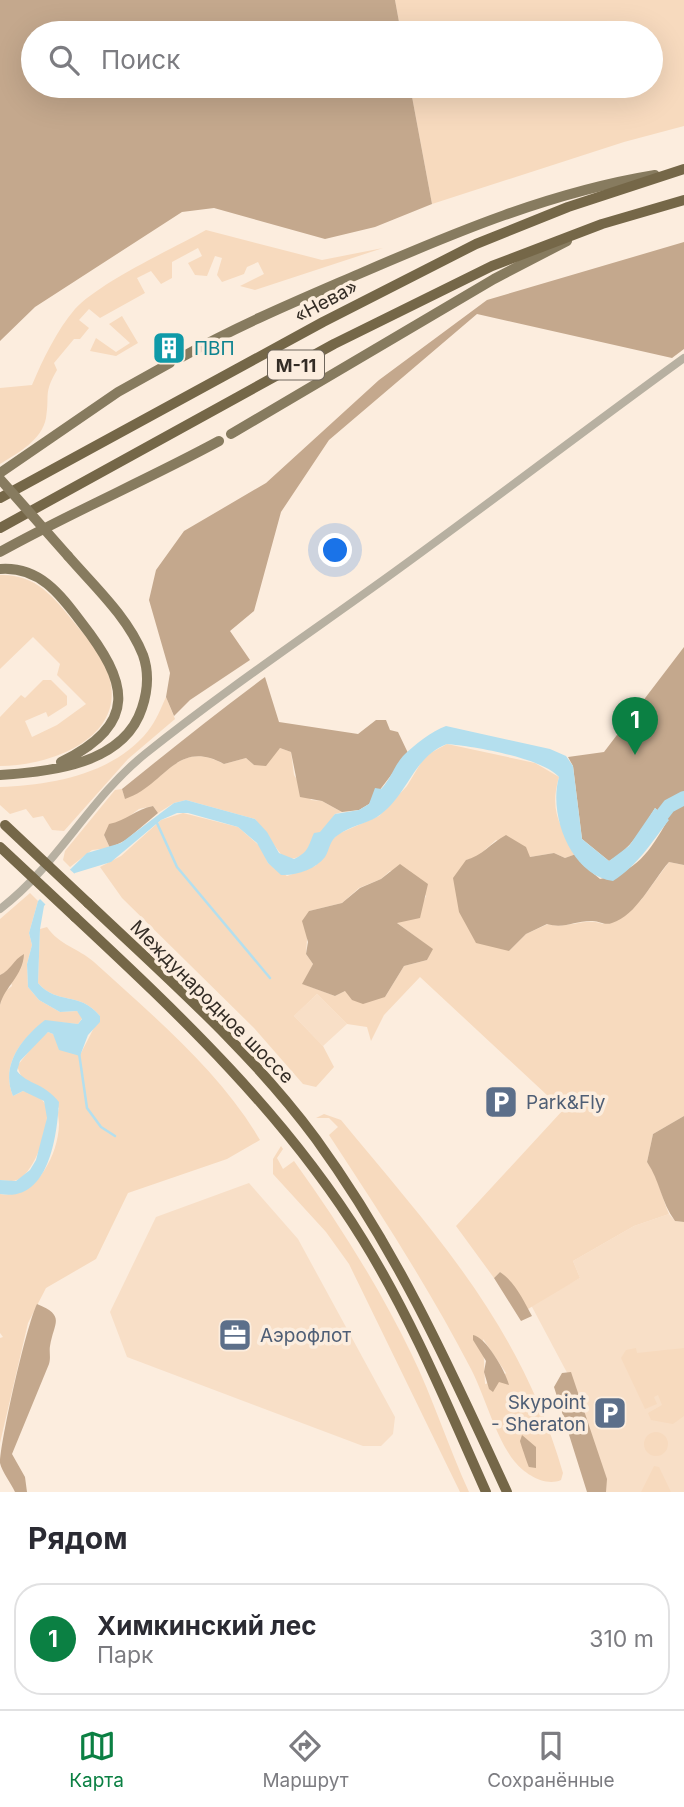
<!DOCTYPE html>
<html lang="ru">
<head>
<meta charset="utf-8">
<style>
  body { margin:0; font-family:Inter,sans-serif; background:#f7f7f7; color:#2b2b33 }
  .you { position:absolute; left:336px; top:551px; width:24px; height:24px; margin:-18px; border:5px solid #fff; border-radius:50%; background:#1a73e8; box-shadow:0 0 0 10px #1a73e833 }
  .badge { display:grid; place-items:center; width:46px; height:46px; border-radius:50%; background:#0b8043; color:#fff; font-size:23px; font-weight:700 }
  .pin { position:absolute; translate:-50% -58px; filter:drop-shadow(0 2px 4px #0008) }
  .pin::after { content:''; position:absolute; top:37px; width:24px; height:21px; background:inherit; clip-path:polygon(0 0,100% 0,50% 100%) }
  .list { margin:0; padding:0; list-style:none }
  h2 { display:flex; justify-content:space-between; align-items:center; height:91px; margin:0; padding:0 28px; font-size:30px }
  h2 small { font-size:23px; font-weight:400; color:#7c7c81 }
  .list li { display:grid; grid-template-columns:46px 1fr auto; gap:21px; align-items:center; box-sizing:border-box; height:112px; margin:0 14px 14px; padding:0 14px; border:2px solid #e1e1e2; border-radius:28px }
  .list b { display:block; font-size:26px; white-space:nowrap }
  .list p { margin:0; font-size:23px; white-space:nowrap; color:#7c7c81 }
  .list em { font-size:23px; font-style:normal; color:#7c7c81 }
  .icon { flex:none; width:38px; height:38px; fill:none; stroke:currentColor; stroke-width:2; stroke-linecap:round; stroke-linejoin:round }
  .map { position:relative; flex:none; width:684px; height:1492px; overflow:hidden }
  .search { position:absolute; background:#fff; box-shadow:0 7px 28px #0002; left:21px; right:21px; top:21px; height:77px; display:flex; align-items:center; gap:18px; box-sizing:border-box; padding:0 24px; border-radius:38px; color:#7c7c81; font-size:26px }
  .sheet { height:217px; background:#fff }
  nav { display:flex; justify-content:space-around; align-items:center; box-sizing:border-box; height:98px; border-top:2px solid #e1e1e2; background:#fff; font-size:19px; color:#7c7c81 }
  nav a { display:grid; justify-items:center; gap:4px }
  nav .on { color:#0b8043 }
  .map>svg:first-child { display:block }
  .built { fill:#f8dfc7 }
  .green { fill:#f7dabe; fill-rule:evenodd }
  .forest { fill:#c4a88d }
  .water { fill:#b4dfee }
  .pier { fill:#fcedde }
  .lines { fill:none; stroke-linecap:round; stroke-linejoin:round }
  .stream { stroke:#b4dfee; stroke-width:2.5 }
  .river { stroke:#b4dfee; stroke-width:14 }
  .minor { stroke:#b7b0a1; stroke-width:8 }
  .major { stroke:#877b5f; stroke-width:10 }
  .highway { stroke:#756748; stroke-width:10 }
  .major-bridge { stroke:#877b5f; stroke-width:10 }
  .highway-bridge { stroke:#756748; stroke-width:10 }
  .labels { text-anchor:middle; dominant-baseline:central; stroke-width:7; stroke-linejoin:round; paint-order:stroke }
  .shield { fill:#fcedde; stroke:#6f665c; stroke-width:2 }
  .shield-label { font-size:18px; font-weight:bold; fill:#332c25 }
  .street-label { font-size:19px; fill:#332c25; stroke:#fcedde }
  .culture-label { font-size:19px; fill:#0d838f; stroke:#fcedde; text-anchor:start }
  .service-label { font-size:19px; fill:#4e5e75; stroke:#fcedde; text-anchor:start }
</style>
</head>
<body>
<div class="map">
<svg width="684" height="1492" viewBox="0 0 684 1492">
  <rect width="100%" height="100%" fill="#fcedde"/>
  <!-- built -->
  <path class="built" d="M317,994L347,1024L323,1046L294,1016Z
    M249,1183L298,1239L395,1417L393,1434L381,1446H363L127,1357L110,1312L156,1217Z
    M669,1214L675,1221L684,1222V1492H602L581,1399L531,1305L580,1278L573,1261L634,1226Z"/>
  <!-- green -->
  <path class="green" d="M395,0H684V126L624,142L432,204L410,86H651V33H401Z
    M206,230L322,260L383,248L255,290L240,286L264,274L258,262L247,267L244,274L222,282L217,275L222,258L215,256L207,276L195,275L188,263L202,256L198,248L172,262V278L161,284L151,271L137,278L145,293L100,318L89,309L79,320L89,328L80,339H74L54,363L57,370C43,394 50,394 46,418C42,440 18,453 0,464V388L32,385C43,359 57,330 75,309C100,282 172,249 206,230Z
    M122,316L138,343L116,356L90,351L96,338L116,352L130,343L109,324Z
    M0,575C35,574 53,596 73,621C85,636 101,652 107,670C132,736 53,766 0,766V717L21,695L25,698L43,680H51L67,696V705L48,717L46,712L25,721L32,737L57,725L86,704L57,675L60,664L33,637L0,669Z
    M166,697L175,719L128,759L64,831L52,830L43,816L33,818L26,809L10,814L0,805V787C52,785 114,774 148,731C156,721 161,708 166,697Z
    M447,744L535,763L559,777C549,811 560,825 576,854L565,858L554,853L530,857L496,840L477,857L466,860L509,951L526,934L548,924C567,930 584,917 603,924L641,900L669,862L684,865V1116L653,1134L647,1162C659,1178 661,1196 669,1214L634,1226L573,1261L580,1278L528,1309L500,1272L494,1278L456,1226L563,1110L420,977L384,1015L371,1041L367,1027L347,1024L317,994L294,1016L323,1046L334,1067L316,1087L303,1084L254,1028L122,898L100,867L121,856L161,820L183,813L238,827L261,847L268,863L287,876L315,866L323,858L330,842L338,834L379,816L407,786L425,756ZM409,870L426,896L421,906L396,922L432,949L427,960L404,966L385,997L345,991L335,996L303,984L313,964L306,954L309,911L342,903L359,888L381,879L390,871Z
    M280,748L291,752L294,775L311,800L322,801L342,812L335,814C324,829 306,867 283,857L255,819L186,800L174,803L158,813L153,806L139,809L104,835L110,848L92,850L70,867L63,860L65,851L115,790L122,789L125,798C167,784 176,738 224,764L246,758L254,765Z
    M30,893L38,901L29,933L32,945L27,964L28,987L39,1000L60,1012L77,1011L83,1017L78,1024L45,1021C22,1038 0,1065 13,1096L23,1091C30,1093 38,1095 43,1101C56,1115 35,1174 17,1180C12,1182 5,1180 0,1180V1005L3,993L12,986L8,971L0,975V919Z
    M47,927C59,945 78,948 94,962C153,1016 219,1070 260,1140L227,1159L128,1193L96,1259L46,1288L28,1323L0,1443V1338L3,1337L0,1333V1194C35,1200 58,1156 59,1125C59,1118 57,1115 59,1108L21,1076L17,1066L39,1039L48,1032L53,1034L65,1051L80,1055L100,1016C78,990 58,1006 38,983L40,929Z
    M324,1114L341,1120C436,1235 521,1326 563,1473L561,1480C545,1487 525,1474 515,1462C496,1439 485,1396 471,1369C429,1288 379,1211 329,1135L338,1127L329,1118H316ZM483,1339L506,1373L499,1381L485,1384Z
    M281,1146L283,1149L277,1158L283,1169L294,1161C338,1222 378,1285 411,1353C433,1398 448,1446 469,1492H460L349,1264L326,1232L273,1174V1159Z
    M636,1348L637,1353L684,1348V1416L673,1424L651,1420L648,1413L662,1405L658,1395L654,1397L657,1404L645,1409L621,1358L626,1350Z
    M644 1444a12 12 0 1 1 24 0a12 12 0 1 1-24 0Z
    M654,1466L659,1467L671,1492H641Z"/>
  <!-- forest -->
  <path class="forest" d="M0,0H395L401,33H33V86H410L432,204L375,227L325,239L214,208L182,212L35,307L0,341Z
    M684,242V349L672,358L477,314L329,440L281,512L254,611L230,631L250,660L190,700L174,716L166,697L170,673L149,600L156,570L184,531L266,483L379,380L487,300Z
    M684,647V865L669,862C653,880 636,916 612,923C604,926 599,920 591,921C574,921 564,929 547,924L526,934L509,951L476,943L459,912L453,878L466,860C482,856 491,843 506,835L526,847L530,857L554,853L565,858L576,854L582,864L600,879C637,872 649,852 668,820L655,808C643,828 630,850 609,861L582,839L573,766L568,757L604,752Z
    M265,677L279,722L358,734L376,720H386L390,730L398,732L408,753L369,804L359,810L342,812L322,801L300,797L291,752L280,748L266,766L254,765L246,758L224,764C176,738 166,785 125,799L122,789C169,751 216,713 265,677Z
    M153,806L158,813L126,840L110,848L104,835L109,824C126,821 136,809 153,806Z
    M400,864L428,884L420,918L397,923L433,949L427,960L404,966L385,997L363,1004L352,1000L345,991L335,996L302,984L313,964L306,954L308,942L302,921L309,911L342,903L360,888L381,879Z
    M24,954C23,976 5,986 0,1005V975C11,970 13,960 24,954Z
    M684,1116V1222L675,1221C661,1202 660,1181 647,1162L653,1134Z
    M500,1272C515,1282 524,1301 532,1316L521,1321L494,1278Z
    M37,1304C66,1316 54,1322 50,1346C49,1352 51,1357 49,1364L12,1454L25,1477L27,1492H15C11,1483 2,1472 0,1463C0,1443 26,1326 37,1304Z
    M473,1335C486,1337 506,1372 509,1385L499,1382L493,1392L489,1389L484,1372L486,1361L473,1340Z
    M571,1372L607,1479L606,1492H587L554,1387L562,1373Z
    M522,1435L536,1447V1468L529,1467C528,1465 521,1445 520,1441Z"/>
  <!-- water -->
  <path class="water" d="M446,726L550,749L566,756L573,766L582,839L609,861L629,846L655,808L669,820C651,843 638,865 613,881C571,875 548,815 559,777C543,758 472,746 447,744C412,757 408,797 377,817C365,824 350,826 338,835C329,841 330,849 325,857C316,869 296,876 281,875L268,863L257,843L238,827L188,813H177L161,820L111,862L75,873L44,906L40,929L38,983C58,1006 78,990 100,1016V1022L88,1035L80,1056L59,1050L53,1034L48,1032L20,1061L17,1071C28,1085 43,1082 59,1102C57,1136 49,1203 0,1194V1180L16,1181L30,1170L36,1160L47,1118L44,1101L23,1091L13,1096C0,1065 22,1038 45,1020L78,1024L82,1019L77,1011L60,1012L39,1000L28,987L27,964L32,945L29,933L38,901L87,853L121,843L174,803L186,800L255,819L267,832L279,853L294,859C309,852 308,846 314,833L320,832L335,814L359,810L369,804L375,788L381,789C391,779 394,766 403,756C414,745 432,731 446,726Z"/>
  <!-- pier -->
  <path class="pier" d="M66,866L77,876L48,907L38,897Z"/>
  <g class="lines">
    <!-- stream -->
    <path class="stream" d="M157,823L177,867L270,978
      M79,1053L87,1108L101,1127L115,1136"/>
    <!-- river -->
    <path class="river" d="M652,828L669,806L684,798"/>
    <!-- minor -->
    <path class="minor" d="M0,909C57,866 89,799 145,754C225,690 310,633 393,573C491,502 586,429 684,358"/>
    <!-- major -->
    <path class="major" d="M182,357C239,325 299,300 359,274C456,232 551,192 655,175
      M231,434L494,279L567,241
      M0,473L118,392L170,363
      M0,552C72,512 147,480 219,441
      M0,569C39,566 60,594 81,622C128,682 140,724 61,762
      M0,775C51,772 124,764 142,708C148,690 149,672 143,655C128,617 94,586 68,556"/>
    <!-- highway -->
    <path class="highway" d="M0,498L323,322L476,244L568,207L684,169
      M0,528L334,344L492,266L602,224L684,200
      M88,903C167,978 251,1051 316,1139C398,1252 449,1366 507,1492
      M75,917C181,1016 286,1115 363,1240C412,1319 448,1407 486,1492"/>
    <!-- major-bridge -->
    <path class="major-bridge" d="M0,479L68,556"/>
    <!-- highway-bridge -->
    <path class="highway-bridge" d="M5,825L88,903
      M0,847L75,917"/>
  </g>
  <!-- icons -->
  <defs>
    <symbol id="building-square" viewBox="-11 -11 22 22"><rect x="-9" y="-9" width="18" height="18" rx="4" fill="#0f9aa8" stroke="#fcedde"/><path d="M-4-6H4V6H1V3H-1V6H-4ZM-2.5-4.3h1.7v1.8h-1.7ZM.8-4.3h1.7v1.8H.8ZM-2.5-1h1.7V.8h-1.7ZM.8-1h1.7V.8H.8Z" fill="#fff"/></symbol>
    <symbol id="parking-square" viewBox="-11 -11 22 22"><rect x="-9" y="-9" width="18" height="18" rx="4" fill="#5c6f8a" stroke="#fcedde"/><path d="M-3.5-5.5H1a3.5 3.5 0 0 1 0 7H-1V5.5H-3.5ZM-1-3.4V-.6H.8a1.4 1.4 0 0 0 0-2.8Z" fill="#fff"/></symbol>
    <symbol id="office-square" viewBox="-11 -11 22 22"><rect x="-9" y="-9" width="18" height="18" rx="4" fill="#5c6f8a" stroke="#fcedde"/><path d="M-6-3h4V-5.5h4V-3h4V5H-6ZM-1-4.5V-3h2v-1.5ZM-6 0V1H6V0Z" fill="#fff"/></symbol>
  </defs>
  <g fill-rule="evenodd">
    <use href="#building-square" x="150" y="329" width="38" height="38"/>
    <use href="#parking-square" x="482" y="1083" width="38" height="38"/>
    <use href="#office-square" x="216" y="1316" width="38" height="38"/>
    <use href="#parking-square" x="591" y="1394" width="38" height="38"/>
  </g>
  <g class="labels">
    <!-- shield labels -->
    <rect class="shield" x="268" y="350.5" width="56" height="29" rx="5"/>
    <g class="shield-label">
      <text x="296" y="365">М-11</text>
    </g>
    <!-- street labels -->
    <g class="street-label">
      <text transform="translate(326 301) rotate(-28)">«Нева»</text>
      <text transform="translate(212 1002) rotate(45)">Международное шоссе</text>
    </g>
    <!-- culture labels -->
    <g class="culture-label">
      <text x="194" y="348">ПВП</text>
    </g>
    <!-- service labels -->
    <g class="service-label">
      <text x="526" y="1102">Park&amp;Fly</text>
      <text x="260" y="1335">Аэрофлот</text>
      <text x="586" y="1402" text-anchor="end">Skypoint<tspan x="586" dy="22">- Sheraton</tspan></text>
    </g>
  </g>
</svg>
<div class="you"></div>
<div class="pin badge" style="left:635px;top:755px">1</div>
<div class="search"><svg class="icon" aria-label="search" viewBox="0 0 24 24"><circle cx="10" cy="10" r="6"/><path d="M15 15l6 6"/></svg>Поиск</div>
</div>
<section class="sheet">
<h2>Рядом<small></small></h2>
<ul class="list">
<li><span class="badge">1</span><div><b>Химкинский лес</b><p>Парк</p></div><em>310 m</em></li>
</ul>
</section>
<nav>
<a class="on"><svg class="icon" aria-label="map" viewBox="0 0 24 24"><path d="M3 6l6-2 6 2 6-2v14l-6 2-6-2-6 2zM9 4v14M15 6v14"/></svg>Карта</a>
<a><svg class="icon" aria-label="directions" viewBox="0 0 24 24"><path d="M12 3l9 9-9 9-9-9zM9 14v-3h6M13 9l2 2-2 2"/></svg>Маршрут</a>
<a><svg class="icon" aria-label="saved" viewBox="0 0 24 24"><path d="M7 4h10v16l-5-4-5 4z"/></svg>Сохранённые</a>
</nav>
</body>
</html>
